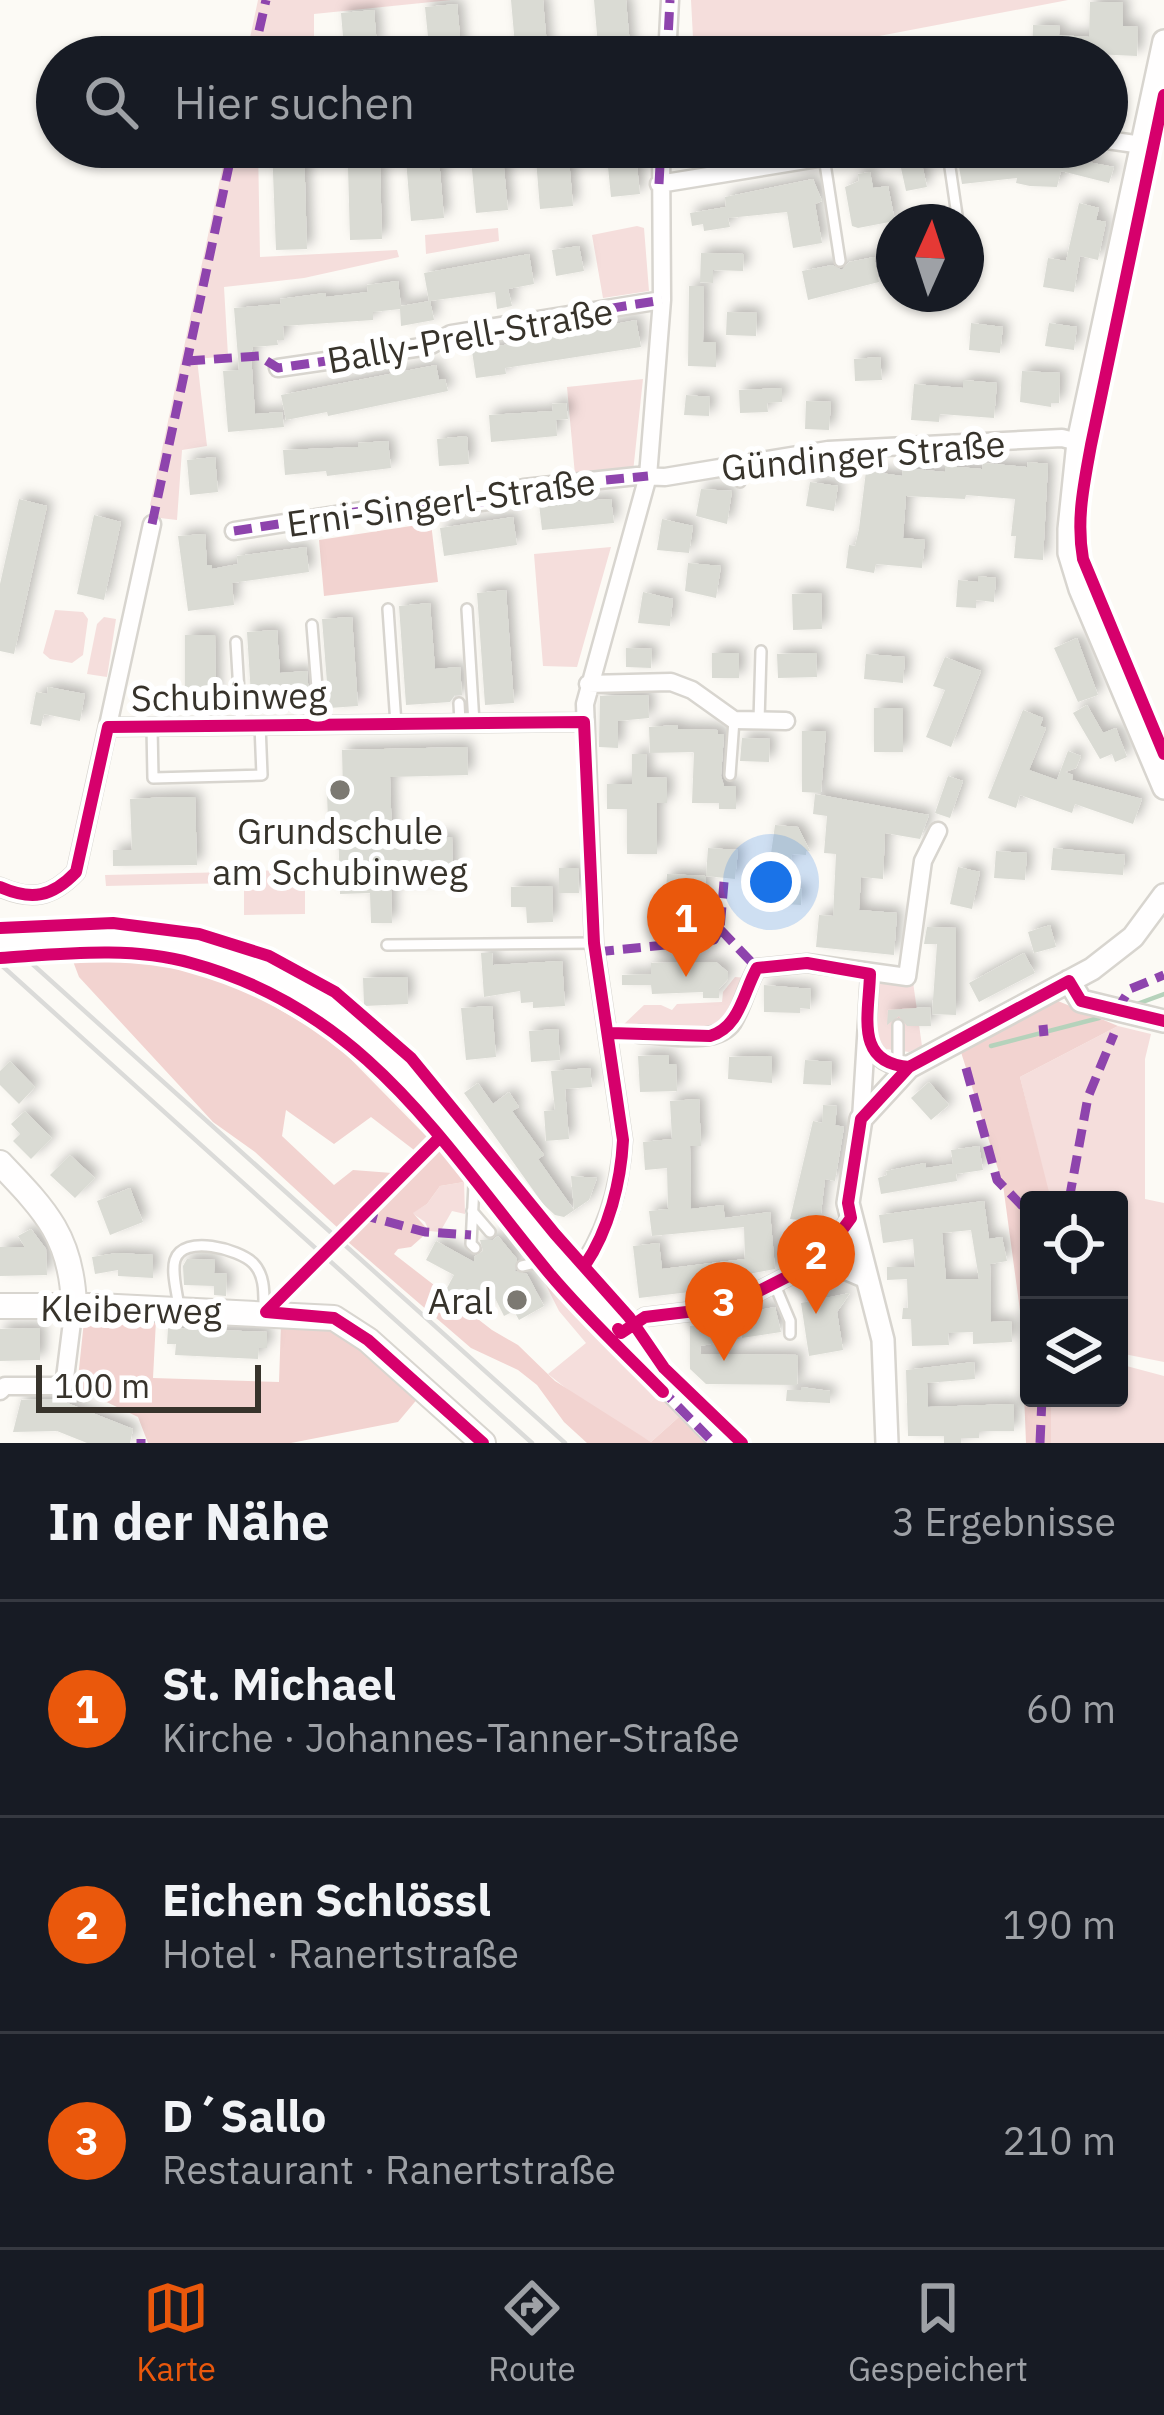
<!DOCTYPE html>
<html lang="de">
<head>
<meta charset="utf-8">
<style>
  body { margin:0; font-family:"IBM Plex Sans",sans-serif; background:#20242c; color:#f1f3f6 }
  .controls { position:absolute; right:36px; bottom:36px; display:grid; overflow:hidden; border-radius:12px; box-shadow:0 3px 9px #0004 }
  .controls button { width:108px; height:108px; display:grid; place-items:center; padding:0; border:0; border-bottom:3px solid #363941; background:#171b24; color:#f1f3f6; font:60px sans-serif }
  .compass { position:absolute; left:876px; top:204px; width:108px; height:108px; border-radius:50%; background:#171b24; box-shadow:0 3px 9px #0004; rotate:3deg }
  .scale { position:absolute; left:36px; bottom:30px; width:225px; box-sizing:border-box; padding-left:12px; border:6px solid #37332b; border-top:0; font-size:33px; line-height:42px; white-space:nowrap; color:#37332b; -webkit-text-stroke:9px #fff; paint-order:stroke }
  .you { position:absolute; left:771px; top:882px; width:42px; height:42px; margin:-30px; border:9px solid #fff; border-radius:50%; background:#1a73e8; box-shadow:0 0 0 18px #1a73e833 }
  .badge { display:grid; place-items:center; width:78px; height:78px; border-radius:50%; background:#ea580c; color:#fff; font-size:39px; font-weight:700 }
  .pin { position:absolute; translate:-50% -99px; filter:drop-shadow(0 3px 6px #0008) }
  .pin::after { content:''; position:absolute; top:63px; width:42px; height:36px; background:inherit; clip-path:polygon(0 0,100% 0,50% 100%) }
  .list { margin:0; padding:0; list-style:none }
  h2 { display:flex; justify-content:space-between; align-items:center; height:156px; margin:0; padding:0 48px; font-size:51px }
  h2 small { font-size:39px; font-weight:400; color:#9ea1a6 }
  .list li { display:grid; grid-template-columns:78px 1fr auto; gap:36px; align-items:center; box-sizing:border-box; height:216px; padding:0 48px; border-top:3px solid #363941 }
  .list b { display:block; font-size:45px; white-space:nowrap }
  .list p { margin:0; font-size:39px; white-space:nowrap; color:#9ea1a6 }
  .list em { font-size:39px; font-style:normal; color:#9ea1a6 }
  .icon { flex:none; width:66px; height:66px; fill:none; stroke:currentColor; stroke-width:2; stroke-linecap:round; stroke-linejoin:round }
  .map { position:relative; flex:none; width:1164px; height:1443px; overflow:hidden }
  .search { position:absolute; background:#171b24; box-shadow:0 3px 9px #0004; left:36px; right:36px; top:36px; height:132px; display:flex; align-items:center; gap:30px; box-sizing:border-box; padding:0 42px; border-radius:66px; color:#9ea1a6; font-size:45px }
  .sheet { height:804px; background:#171b24 }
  nav { display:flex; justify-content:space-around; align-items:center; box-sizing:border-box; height:168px; border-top:3px solid #363941; background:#171b24; font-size:33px; color:#9ea1a6 }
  nav a { display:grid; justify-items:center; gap:6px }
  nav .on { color:#ea580c }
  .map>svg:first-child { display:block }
  .green { fill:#f5dedc }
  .forest { fill:#f2d3d0 }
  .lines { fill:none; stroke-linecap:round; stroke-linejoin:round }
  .stream { stroke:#b5d2bb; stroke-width:4.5 }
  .building { fill:#dadbd4; fill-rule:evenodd; filter:url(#shadow) }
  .service-casing { stroke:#d8d5cf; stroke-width:14 }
  .minor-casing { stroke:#d8d5cf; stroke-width:21 }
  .tertiary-casing { stroke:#d8d5cf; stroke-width:26 }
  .secondary-casing { stroke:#d8d5cf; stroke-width:28 }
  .service { stroke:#fffefe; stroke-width:9 }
  .minor { stroke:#fffefe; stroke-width:16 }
  .tertiary { stroke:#fffefe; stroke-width:21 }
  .secondary { stroke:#fffefe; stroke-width:24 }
  .rail { stroke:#dbdbd9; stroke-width:4.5 }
  .secondary-bridge-casing { stroke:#d8d5cf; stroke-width:28; stroke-linecap:butt }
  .secondary-bridge { stroke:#fffefe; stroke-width:24 }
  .quiet { stroke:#8e44ad; stroke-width:9; stroke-dasharray:18 9; stroke-linecap:butt }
  .cycleway-casing { stroke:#fff; stroke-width:20 }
  .cycleway { stroke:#d6006c; stroke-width:12 }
  .poi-dot { fill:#7c7972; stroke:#fff; stroke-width:4.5 }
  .labels { text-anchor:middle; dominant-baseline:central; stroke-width:12; stroke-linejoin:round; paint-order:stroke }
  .street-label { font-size:36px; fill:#37332b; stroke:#fff }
  .poi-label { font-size:36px; fill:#37332b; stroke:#fff }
</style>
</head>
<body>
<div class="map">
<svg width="1164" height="1443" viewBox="0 0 1164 1443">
  <defs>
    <filter id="shadow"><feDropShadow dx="5.5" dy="-5.5" stdDeviation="6" flood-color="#0004"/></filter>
  </defs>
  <rect width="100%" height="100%" fill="#fcfaf5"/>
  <!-- green -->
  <path class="green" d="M258,0H451L314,14V57H246Z
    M691,0H1068L769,57H694Z
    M227,147H258L260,257L397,250L399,257L304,278L224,287L228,356L197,359L207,446L182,450L177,520L160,518L150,505Z
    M637,226L644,228L649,291L603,298L592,235Z
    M498,228L499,241L426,254L425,235Z
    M643,379L633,472L575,475L567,387Z
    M611,547L577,667L543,666L534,554Z
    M55,610L83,612L88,619L83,655L72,663L50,659L43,653Z
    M104,617L116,619L107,677L87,674L97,624Z
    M305,870V914L244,915V871Z
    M230,872L231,883L106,886L105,875Z
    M735,977L748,978L723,1024L711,1028L621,1027L644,1005H661L672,1010L677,1004L722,1002L723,992Z
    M875,980L913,982L922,1046L909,1052L886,1049L876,1039Z
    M1118,1026L1151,1034L1145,1059V1199L1164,1203V1362L1119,1353V1200H1050L1020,1077Z
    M464,1182L465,1214L452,1211L440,1232L429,1231L425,1222L412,1213L427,1204L440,1186Z
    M546,1273L570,1303L680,1416L651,1442L587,1405L548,1374L586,1343L559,1311L542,1277Z
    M1119,1364L1164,1376V1443H1051V1398H1119Z"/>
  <!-- forest -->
  <path class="forest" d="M431,523L438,582L324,596L319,540Z
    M71,956L153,958L215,972L332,1040L429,1139L414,1150L371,1117L334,1144L286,1110L282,1136L334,1185L353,1170L392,1173L339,1229L255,1152L213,1122L79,977Z
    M1058,1001L1118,1026L1020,1077L1050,1196V1200H1029V1398H1051V1443H1026L1021,1318L1003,1185L960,1049Z
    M438,1148L464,1182L440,1186L427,1204L413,1213L429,1231L411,1247L398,1249L394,1254L492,1330L518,1345L555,1381L651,1442L680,1416L707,1443H587L564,1422L537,1385L518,1370L471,1348L348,1242Z
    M156,1320L153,1378L279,1382L281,1324L331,1327L361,1346L419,1397L398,1422L291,1443H148L138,1417L77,1388L84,1321Z"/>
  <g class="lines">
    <!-- stream -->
    <path class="stream" d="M1137,1004L1164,994
      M991,1046L1099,1018"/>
  </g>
  <!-- building -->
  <path class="building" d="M511,0H543L548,57H516Z
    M594,0H626L631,57H599Z
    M1090,2H1123V26L1138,27L1137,56L1051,52L1050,57H1032L1033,25L1060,26L1059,35L1089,37Z
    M457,4L462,57H430L425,7Z
    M374,10L377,46L344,49L341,13Z
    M272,147H304L307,249L276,250Z
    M405,147H438L444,218L411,221Z
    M470,147H502L508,210L476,213Z
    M535,147H568L573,206L540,209Z
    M606,147H635L640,194L611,197Z
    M1035,152L1114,167L1109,183L1061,171L1057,187L1030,186L1016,183L1017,178L962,184L958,161L1004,154L1034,157Z
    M922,164L927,187L906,191L901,168Z
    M380,166L382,239L350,240L348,167Z
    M870,172L873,188L888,186L895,221L858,228L852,226L845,187L859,181L858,174Z
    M813,179L822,201L815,204L822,243L793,248L787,212L728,218L730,227L704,231L703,224L692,226L690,213L726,207L725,197Z
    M1079,203L1099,208L1096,220L1106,222L1098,260L1080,256L1074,292L1043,287L1048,258L1066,261Z
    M579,246L584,271L556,276L552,250Z
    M701,253L744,254L743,271L713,270V283L700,282Z
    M529,254L534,284L508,289L512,306L497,309L495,292L429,301L424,273Z
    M874,257L879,282L808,300L802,271L832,265L842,270L849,262Z
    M398,281L401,306L430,301L434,320L401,326L400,309L373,312V320L283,326L284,340H277L278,345L253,347L251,354L255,414L282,412L284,427L228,432L223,371L239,370L234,308L281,304L280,299L325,293L326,297L368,292L367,285Z
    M689,286H704L703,342H716V367L688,366Z
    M727,312L757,313L756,336L726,335Z
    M636,320L641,347L505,368L506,374L476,378L472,351Z
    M971,323L1003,327L1000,353L969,350Z
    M1049,323L1077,327L1074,350L1045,346Z
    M880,357L882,380L855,381L854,359Z
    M436,365L439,380L445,379L448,391L328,416L327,412L286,420L281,395Z
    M1022,371L1060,373L1059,403H1051V407L1020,402Z
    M963,380L997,383L994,418L940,414L939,422L911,420L914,384L963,388Z
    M782,388V402L767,403L768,412L740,413L739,390Z
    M686,395L710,397L709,416L684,415Z
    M806,401L831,402L829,430L805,429Z
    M566,403L568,419L556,420L557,436L491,442L489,415L553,411L552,404Z
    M467,436L469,464L439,466L437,439Z
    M388,441L391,468L327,476L326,471L285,475L283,450L358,447V443Z
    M215,457L218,492L190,495L187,460Z
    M1028,462L1048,464L1043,560L1014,558L1016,536H1011L1015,499L966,495L965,499L906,496L903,538L925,540L922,568L876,564L874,573L846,568L849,545L855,546L859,529L866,471L902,476L903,468L945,472V466L982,469L983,463L1027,467Z
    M810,482L838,486L834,511L806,506Z
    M701,489L732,491L727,524L696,516Z
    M19,499L47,506L14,654L0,651V584Z
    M611,499L614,523L542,530L539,504Z
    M94,515L121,522L104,600L77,594Z
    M513,517L517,545L444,556L440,528Z
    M662,519L693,526L689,553L657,550Z
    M205,534L207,565H212V569L238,564L237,556L306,547L309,572L232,583L234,605L188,611L178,536Z
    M688,563L721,566L716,598L685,591Z
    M978,576L996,578L994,602L976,600V608L956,607L958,580L978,582Z
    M506,590L514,703L485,705L477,593Z
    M643,592L673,599L670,626L638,623Z
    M821,593L822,629L793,630L792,594Z
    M430,603L435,669L460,667L462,695H455L450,702L406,705L399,606Z
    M352,617L358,706L329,708L322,619Z
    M277,630L280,673L307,671L310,707L252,711L247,632Z
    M185,635H215L216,707H185Z
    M1077,638L1098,695L1078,702L1054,648Z
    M626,648L652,649L651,668L626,667Z
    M712,653H739V678H712Z
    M816,653L817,677L778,678L777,654Z
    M866,654L905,657L903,683L864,679Z
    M945,657L981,671L951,747L926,737L945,690L933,686Z
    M48,687L85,694L80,721L44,714L41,726L30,724L36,692L47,694Z
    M648,695L649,718L618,721V748L599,747L600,696Z
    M1087,705L1103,733L1116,728L1127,757L1115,762L1112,754L1100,759L1073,713Z
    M874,708H903V752H874Z
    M1023,710L1043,718L1040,726L1046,728L1029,770L1057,780L1068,751L1081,756L1076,768L1065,772L1073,775L1072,780L1142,799L1133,824L1075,804L1072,813L1020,795L1016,808L988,798Z
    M677,725L678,729L718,730V734H724L721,776L724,786H736V809H719V803H692L694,752L650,753L649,727Z
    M802,731H826L821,793L802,792Z
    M742,738L770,739L769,762L740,761Z
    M467,747L468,775L390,777L392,839L452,837L453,886L391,888L392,923H371L370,893L340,894L338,823H328L327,793H343L342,750Z
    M632,754H646L647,777L667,778V803H657V854H627V809H607V784H632Z
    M948,776L963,781L950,818L935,813Z
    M815,794L929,815L920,839L885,833L883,879L861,877L859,910L897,913L894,955L816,947L819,915L833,916L836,854L824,853L827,816L813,814Z
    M171,797H195L197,865L113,866V850H132L130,799Z
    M775,825L798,827L810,851H806V855L792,854L791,862H783L781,888L802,889L801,905L764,903Z
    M708,848L738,850L735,879L706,876Z
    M1053,848L1125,855L1123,875L1051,870Z
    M996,851L1027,853L1025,880L994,878Z
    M958,867L980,872L972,909L950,904Z
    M559,868H578L579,893H559Z
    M667,874L706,876L702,941L663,938Z
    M552,886L553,922L527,923L526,907H511V887Z
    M1050,925L1056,947L1034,953L1028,932Z
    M927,927L956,928V1015L932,1014L937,944H924Z
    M481,953H492L493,965L562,961L565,1006L533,1008V1002L521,1003L520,991L484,997Z
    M1024,953L1035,973L979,1002L969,983Z
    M716,962L728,972V979L719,989V998H703V992L652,994L651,985H622V975L651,974V963Z
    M407,977L408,1004L364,1006L363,978Z
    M764,985L811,989L810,1009L800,1008V1013L764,1012Z
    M492,1006L496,1057L466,1060L461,1008Z
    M930,1007L931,1026H907L899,1016L887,1025L888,1010Z
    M558,1029L560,1060L531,1062L529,1031Z
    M669,1055V1064H676L677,1091L640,1092L638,1056Z
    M772,1056V1083L728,1079L729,1057Z
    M805,1060L832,1062L831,1085L803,1084Z
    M10,1061L35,1087L19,1104L0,1085V1071Z
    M590,1068L592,1087L565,1089L569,1139L546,1141L544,1111L555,1110L551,1071Z
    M929,1082L949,1105L931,1120L911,1098Z
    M478,1083L493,1104L509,1092L519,1107L512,1111L544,1155L538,1159L574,1210L571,1176L597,1178L589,1200L564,1217L555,1215L543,1204L464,1093Z
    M699,1099L701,1146H690L691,1209L723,1205L725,1218L770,1212L775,1269L738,1276L739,1285L732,1287L639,1298L633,1246L659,1243L662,1269L745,1259L744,1227L652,1236L649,1211L668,1209L667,1168L645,1170L643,1142L672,1139L670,1101Z
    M823,1105L837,1106L835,1125L844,1127L835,1181L825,1179L820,1222L790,1219L813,1121L822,1123Z
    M25,1111L52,1138L31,1159L13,1141L20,1134L11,1124Z
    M979,1146L983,1170L956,1174L957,1181L881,1194L878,1178L887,1175L886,1171L925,1163L926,1168L953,1164L951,1150Z
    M70,1155L95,1178L75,1198L50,1175Z
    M130,1188L143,1222L110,1235L97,1201Z
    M984,1201L989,1239L1002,1237L1007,1261L990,1264L991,1322L1011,1321L1012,1342L973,1344V1332L948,1333L949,1345L912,1346L911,1319H902L903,1308H908L907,1279L887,1280V1267H915L913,1239L883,1243L879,1215ZM971,1230L979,1279H946L942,1233Z
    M31,1229L46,1249L47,1275L0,1276V1247H25L18,1236Z
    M498,1236L517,1259L515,1271L527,1274L544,1306L519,1320L514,1311L504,1316L492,1292L482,1310L446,1290L454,1275L426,1260L436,1241L474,1262V1257L483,1251L480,1240H493Z
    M117,1253L153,1255V1278L118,1276V1270L95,1274L92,1257Z
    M187,1259L215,1260L214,1273L227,1274L226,1296L214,1295V1286L184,1285L183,1266Z
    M850,1293L837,1312L843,1350L809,1356L801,1303Z
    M775,1307L781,1332L742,1338L738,1314Z
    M690,1326H699V1332L738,1333L739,1339L700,1346L701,1354L798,1355L797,1385L706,1384L690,1369Z
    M40,1328V1360L0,1361V1329Z
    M168,1328L267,1332V1348H259L258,1359L175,1355L176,1344H167Z
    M974,1362L975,1379L927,1383L928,1407L1014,1404V1431H979V1438H961V1443H944V1436H908L906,1370Z
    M801,1387L830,1391V1403L786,1401L787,1390H801Z
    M57,1399L133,1429L130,1443H87L57,1431L13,1432L21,1400Z"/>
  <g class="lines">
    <defs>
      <path id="service" d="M947,147L958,222
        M824,157L840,261
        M740,463V482
        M388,609L396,724
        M467,609L474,723
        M312,625L320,725
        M236,642L241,725
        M459,703L460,723
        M759,721L761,651
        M152,727L153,778L262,775L260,725
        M730,775L734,720
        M387,945L594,943
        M898,1025V1067
        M472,1211L490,1232
        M363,1215L433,1142L452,1127
        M475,1248L471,1244L475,1165
        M522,1266L552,1259
        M774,1283L790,1321V1334
        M179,1309C178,1295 171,1273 175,1260C183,1234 239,1249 253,1263C265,1275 264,1293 264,1309"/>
      <path id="minor" d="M667,57L670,0
        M1107,140L1142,145
        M659,184L885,147
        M278,368L429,346L451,334L662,300
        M234,531L367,510L384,515L488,501L524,488L637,476L665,477L828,450L1062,438L1078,442
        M588,684L671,682L692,690L734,720L786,721
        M108,727L584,722
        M0,887C32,901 52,897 76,872L152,524
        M639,1034C665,1034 717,1047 733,1022C743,1005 747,985 757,968L807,963L907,977L923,861L938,831
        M868,1040C877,1060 888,1066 909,1067
        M861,1119L870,974
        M820,1260L869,1281
        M574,1278C605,1239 620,1189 623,1140L594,943L585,704L648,476L662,300L661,147
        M621,1333L645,1317L695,1311L753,1294L820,1260L851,1218
        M0,1391L5,1386H64L74,1306"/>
      <path id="tertiary" d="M1164,41L1078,442L1069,529V553L1080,589L1164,788
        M1069,981L1081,1001L1164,1021
        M887,1443L883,1340L848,1203L861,1119L909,1067L1092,969L1133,937L1164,895"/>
      <path id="secondary" d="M69,938C123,939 178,939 231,956C376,1004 462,1140 553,1254C606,1320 664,1384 724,1443
        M0,1163C45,1210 72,1237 74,1306
        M0,1306H97L334,1318L368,1340L483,1443"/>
    </defs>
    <!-- service casing -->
    <use href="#service" class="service-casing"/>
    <!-- minor casing -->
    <use href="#minor" class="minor-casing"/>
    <!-- tertiary casing -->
    <use href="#tertiary" class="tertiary-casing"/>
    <!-- secondary casing -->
    <use href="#secondary" class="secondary-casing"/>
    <!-- service -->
    <use href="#service" class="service"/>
    <!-- minor -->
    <use href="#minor" class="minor"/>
    <!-- tertiary -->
    <use href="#tertiary" class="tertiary"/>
    <!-- secondary -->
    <use href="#secondary" class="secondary"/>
    <!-- rail -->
    <path class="rail" d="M0,935L565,1443
      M0,964L532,1443"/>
    <defs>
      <path id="secondary-bridge" d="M0,941L69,938"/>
    </defs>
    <!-- secondary-bridge casing -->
    <use href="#secondary-bridge" class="secondary-bridge-casing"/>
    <!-- secondary-bridge -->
    <use href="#secondary-bridge" class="secondary-bridge"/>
    <!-- quiet -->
    <path class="quiet" d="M253,57L266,0
      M667,57L670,0
      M659,184L661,147
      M187,361L259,356L278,368L429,346L451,334L662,300
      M152,524L233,147
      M234,531L367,510L384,515L488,501L524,488L648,476
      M720,929L757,968
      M596,952L714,940L720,929L724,882
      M1116,1011L1130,989L1164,975
      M1043,1025L1044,1036
      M966,1068L997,1180L1029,1213
      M1069,1200L1088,1097L1114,1034
      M360,1217L363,1215L425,1232L471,1235
      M659,1387L714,1443
      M141,1443V1439
      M1040,1443L1042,1398"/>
    <defs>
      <path id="cycleway" d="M1164,95L1091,445C1084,484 1076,519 1083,559L1164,754
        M0,887C32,901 52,897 76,872L108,727L584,722L594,943L623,1140C621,1181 609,1230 585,1265
        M0,928L113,923L199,934L269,956L335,992L411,1058L555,1234L629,1317L664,1368L742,1443
        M0,958C63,954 130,946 191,963C365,1010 441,1142 549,1273C584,1315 625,1353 663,1392
        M610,1033L710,1036C740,1027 743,993 757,968L807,963L870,974C869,1015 854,1063 909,1067
        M439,1138L266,1312L334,1318L368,1340L483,1443
        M618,1329L621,1333L645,1317L695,1311L753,1294L820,1260L851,1218L848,1203L861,1119L909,1067L1069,981L1081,1001L1164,1021"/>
    </defs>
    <!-- cycleway casing -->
    <use href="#cycleway" class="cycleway-casing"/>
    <!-- cycleway -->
    <use href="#cycleway" class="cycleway"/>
  </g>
  <!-- markers -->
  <g class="poi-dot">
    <circle cx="340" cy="790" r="12"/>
    <circle cx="517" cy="1300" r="12"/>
  </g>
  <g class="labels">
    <!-- street labels -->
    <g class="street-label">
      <text transform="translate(470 335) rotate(-10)">Bally-Prell-Straße</text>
      <text transform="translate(863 455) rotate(-5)">Gündinger Straße</text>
      <text transform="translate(441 502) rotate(-8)">Erni-Singerl-Straße</text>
      <text transform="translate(229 696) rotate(-1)">Schubinweg</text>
      <text transform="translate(131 1309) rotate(1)">Kleiberweg</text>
    </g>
    <!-- poi labels -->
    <g class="poi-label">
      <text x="340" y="830">Grundschule<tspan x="340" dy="41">am Schubinweg</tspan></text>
      <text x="493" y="1300" text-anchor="end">Aral</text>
    </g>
  </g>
</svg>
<div class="controls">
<button><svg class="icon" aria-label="locate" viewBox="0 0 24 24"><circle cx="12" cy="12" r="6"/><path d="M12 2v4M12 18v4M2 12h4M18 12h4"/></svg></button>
<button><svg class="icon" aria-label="layers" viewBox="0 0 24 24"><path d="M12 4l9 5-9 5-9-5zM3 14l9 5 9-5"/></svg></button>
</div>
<svg class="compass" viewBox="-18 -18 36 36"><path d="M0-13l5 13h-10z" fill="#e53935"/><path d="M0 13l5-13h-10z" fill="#9ea1a6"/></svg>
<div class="scale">100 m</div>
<div class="you"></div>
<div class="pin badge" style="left:686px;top:977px">1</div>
<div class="pin badge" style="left:816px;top:1314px">2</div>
<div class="pin badge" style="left:724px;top:1361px">3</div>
<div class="search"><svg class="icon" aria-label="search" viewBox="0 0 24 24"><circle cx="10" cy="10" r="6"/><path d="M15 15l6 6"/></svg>Hier suchen</div>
</div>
<section class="sheet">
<h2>In der Nähe<small>3 Ergebnisse</small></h2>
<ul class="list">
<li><span class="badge">1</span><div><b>St. Michael</b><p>Kirche · Johannes-Tanner-Straße</p></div><em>60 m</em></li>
<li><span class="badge">2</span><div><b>Eichen Schlössl</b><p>Hotel · Ranertstraße</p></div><em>190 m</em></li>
<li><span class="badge">3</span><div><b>D´Sallo</b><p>Restaurant · Ranertstraße</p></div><em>210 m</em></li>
</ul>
</section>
<nav>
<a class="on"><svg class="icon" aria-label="map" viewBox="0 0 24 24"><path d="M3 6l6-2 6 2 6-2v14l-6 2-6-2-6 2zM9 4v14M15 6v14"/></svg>Karte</a>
<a><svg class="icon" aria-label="directions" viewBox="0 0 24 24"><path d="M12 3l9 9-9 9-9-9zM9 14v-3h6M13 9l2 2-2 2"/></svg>Route</a>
<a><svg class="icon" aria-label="saved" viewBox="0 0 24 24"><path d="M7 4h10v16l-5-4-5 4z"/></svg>Gespeichert</a>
</nav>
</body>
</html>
